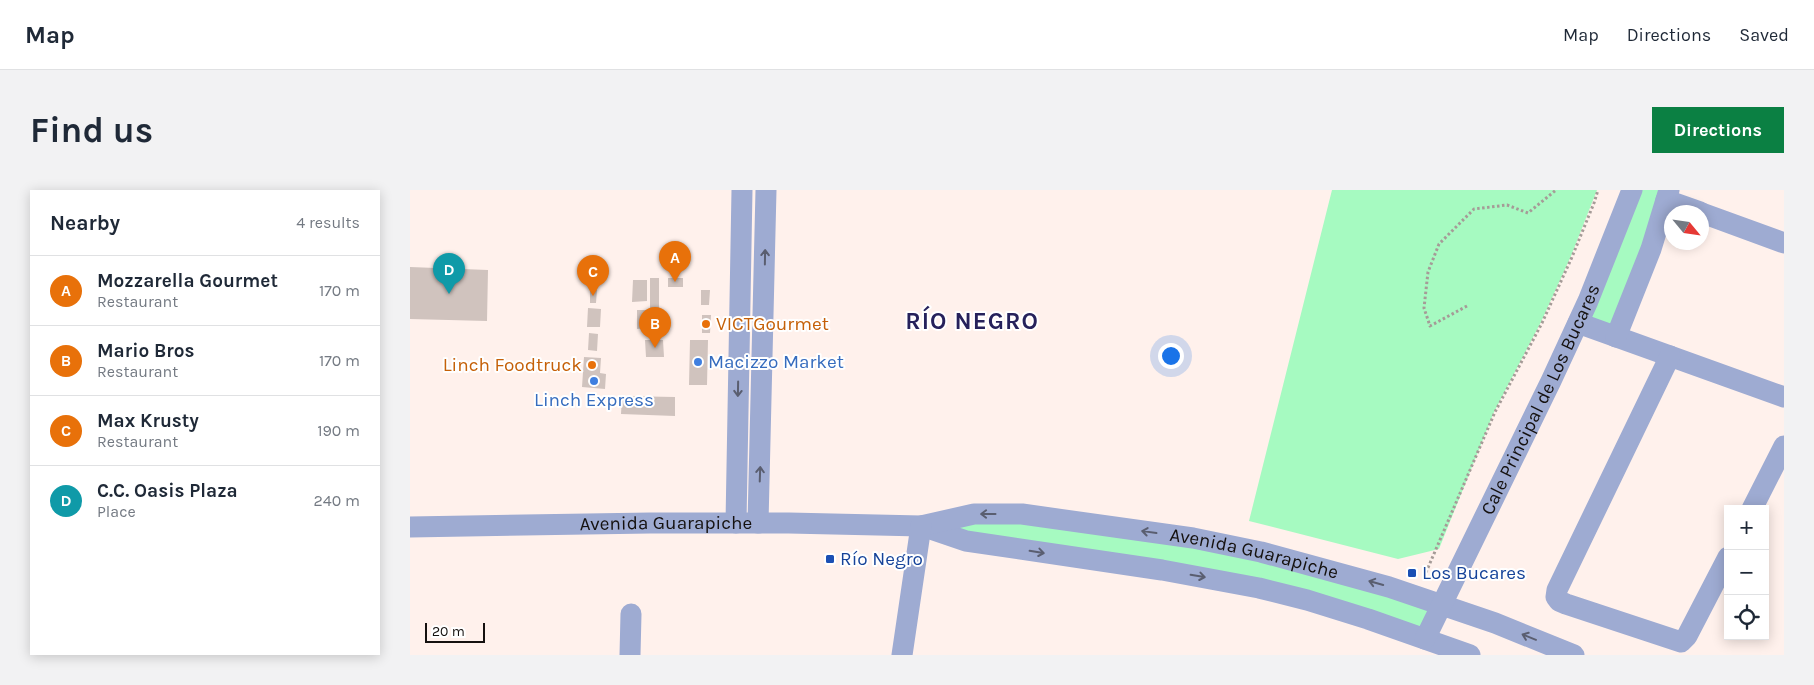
<!DOCTYPE html>
<html lang="en">
<head>
<meta charset="utf-8">
<style>
  body { margin:0; font-family:Karla,sans-serif; background:#f2f2f3; color:#1f2937 }
  .controls { position:absolute; right:15px; bottom:15px; display:grid; overflow:hidden; border-radius:0px; box-shadow:0 2px 12px #0003 }
  .controls button { width:45px; height:45px; display:grid; place-items:center; padding:0; border:0; border-bottom:1px solid #e0e1e3; background:#fff; color:#1f2937; font:25px sans-serif }
  .compass { position:absolute; left:1254px; top:15px; width:45px; height:45px; border-radius:50%; background:#fff; box-shadow:0 2px 12px #0003; rotate:119deg }
  .scale { position:absolute; left:15px; bottom:12px; width:60px; box-sizing:border-box; padding-left:5px; border:2px solid #15110f; border-top:0; font-size:14px; line-height:18px; white-space:nowrap; color:#15110f; -webkit-text-stroke:4px #fff; paint-order:stroke }
  .you { position:absolute; left:760px; top:165px; width:18px; height:18px; margin:-12px; border:4px solid #fff; border-radius:50%; background:#1a73e8; box-shadow:0 0 0 8px #1a73e833 }
  .badge { display:grid; place-items:center; width:32px; height:32px; border-radius:50%; background:#0b8043; color:#fff; font-size:16px; font-weight:700 }
  .pin { position:absolute; translate:-50% -41px; filter:drop-shadow(0 1px 2px #0008) }
  .pin::after { content:''; position:absolute; top:26px; width:18px; height:15px; background:inherit; clip-path:polygon(0 0,100% 0,50% 100%) }
  .list { margin:0; padding:0; list-style:none }
  h2 { display:flex; justify-content:space-between; align-items:center; height:65px; margin:0; padding:0 20px; font-size:21px }
  h2 small { font-size:16px; font-weight:400; color:#747a83 }
  .list li { display:grid; grid-template-columns:32px 1fr auto; gap:15px; align-items:center; box-sizing:border-box; height:70px; padding:0 20px; border-top:1px solid #e0e1e3 }
  .list b { display:block; font-size:19px; white-space:nowrap }
  .list p { margin:0; font-size:16px; white-space:nowrap; color:#747a83 }
  .list em { font-size:16px; font-style:normal; color:#747a83 }
  .icon { flex:none; width:28px; height:28px; fill:none; stroke:currentColor; stroke-width:2; stroke-linecap:round; stroke-linejoin:round }
  .map { position:relative; flex:none; width:1374px; height:465px; overflow:hidden; border-radius:0px }
  header { display:flex; align-items:center; gap:30px; box-sizing:border-box; height:70px; padding:0 25px; background:#fff; border-bottom:1px solid #e0e1e3 }
  header strong { font-size:24px }
  nav { display:flex; gap:28px; margin-inline-start:auto; font-size:18px }
  .intro { display:flex; align-items:center; justify-content:space-between; box-sizing:border-box; height:120px; padding:0 30px }
  h1 { margin:0; font-size:35px }
  .button { padding:12px 22px; border-radius:0px; background:#0b8043; color:#fff; font-size:18px; font-weight:700 }
  main { display:flex; gap:30px; padding:0 30px }
  aside { flex:1; background:#fff; border-radius:0px; box-shadow:0 2px 12px #0003 }
  .map>svg:first-child { display:block }
  .green { fill:#a6fac1 }
  .building { fill:#d0c3be }
  .lines { fill:none; stroke-linecap:round; stroke-linejoin:round }
  .path { stroke:#a59b97; stroke-width:3; stroke-dasharray:2.5 2.5; stroke-linecap:butt }
  .minor { stroke:#9eabd2; stroke-width:21 }
  .oneway { stroke:#5a5e70 }
  .food-dot { fill:#e8710a; stroke:#fff; stroke-width:2 }
  .shop-dot { fill:#3f7fe0; stroke:#fff; stroke-width:2 }
  .transit-dot { fill:#1a4fb4; stroke:#fff; stroke-width:2 }
  .labels { text-anchor:middle; dominant-baseline:central; stroke-width:4; stroke-linejoin:round; paint-order:stroke }
  .food-label { font-size:19px; fill:#c56008; stroke:#fff; text-anchor:start }
  .shop-label { font-size:19px; fill:#366cbe; stroke:#fff; text-anchor:start }
  .street-label { font-size:19px; fill:#15110f; stroke:#fff }
  .transit-label { font-size:19px; fill:#164399; stroke:#fff; text-anchor:start }
  .district-label { font-size:24px; font-weight:bold; letter-spacing:1px; fill:#26215b; stroke:#fff }
</style>
</head>
<body>
<header>
<strong>Map</strong>
<nav><a>Map</a><a>Directions</a><a>Saved</a></nav>
</header>
<div class="intro"><h1>Find us</h1><a class="button">Directions</a></div>
<main>
<aside>
<h2>Nearby<small>4 results</small></h2>
<ul class="list">
<li><span class="badge" style="background:#e8710a">A</span><div><b>Mozzarella Gourmet</b><p>Restaurant</p></div><em>170 m</em></li>
<li><span class="badge" style="background:#e8710a">B</span><div><b>Mario Bros</b><p>Restaurant</p></div><em>170 m</em></li>
<li><span class="badge" style="background:#e8710a">C</span><div><b>Max Krusty</b><p>Restaurant</p></div><em>190 m</em></li>
<li><span class="badge" style="background:#0f9aa8">D</span><div><b>C.C. Oasis Plaza</b><p>Place</p></div><em>240 m</em></li>
</ul>
</aside>
<div class="map">
<svg width="1374" height="465" viewBox="0 0 1374 465">
  <rect width="100%" height="100%" fill="#fff1ec"/>
  <!-- green -->
  <path class="green" d="M922,0H1187L1161,66L1131,132L1084,222L1029,359L988,369L839,331Z
    M1222,0H1259L1206,147L1168,133Z
    M564,324L709,337L1031,415L1015,449L958,429L511,336Z"/>
  <!-- building -->
  <path class="building" d="M0,77L78,80L77,131L0,129Z
    M240,88H249V128H240Z
    M258,88H273V97H258Z
    M223,90H237V111L222,112Z
    M180,100H187L186,113H180Z
    M291,100H300L299,115H291Z
    M178,118L191,119L190,137H177Z
    M227,120H236L237,138L227,139Z
    M292,125H301L300,143H292Z
    M179,143L188,144L187,161L178,160Z
    M235,150H253L254,167H236Z
    M280,150H298L297,195H279Z
    M174,167L191,168L190,183L196,184L195,199L172,197Z
    M212,206L265,207V226L211,224Z"/>
  <g class="lines">
    <!-- path -->
    <path class="path" d="M1057,116L1020,136L1014,118L1018,82L1029,54L1064,19L1097,15L1118,23L1146,0
      M1014,387L1085,222L1132,133L1162,67L1184,13L1188,0"/>
    <!-- minor -->
    <g class="minor">
      <path d="M1256,10L1290,22"/>
      <path d="M1292,23L1374,53"/>
      <path d="M1168,133L1374,207"/>
      <path d="M1206,147L1241,59L1259,0"/>
      <path d="M1260,166L1147,400L1146,407L1149,411L1156,414L1271,452L1277,446L1318,367"/>
      <path d="M1342,319L1374,256"/>
      <path d="M326,333L332,0"/>
      <path d="M348,333L356,0"/>
      <path d="M512,336L556,351L752,380L849,398L897,410L958,429L1060,465"/>
      <path id="s1" d="M0,337L240,333H379L511,336L564,324H612L783,348L851,362L979,397L1085,433L1164,465"/>
      <path id="s2" d="M1015,449L1141,191L1178,111L1222,0"/>
      <path d="M220,465L221,424"/>
      <path d="M492,465L511,336"/>
    </g>
  </g>
  <!-- one-way arrows -->
  <defs><path id="oneway-shaft" d="M-6 0H5M1.5-3L5.5 0L1.5 3" fill="none" stroke-width="1.6" stroke-linecap="round" stroke-linejoin="round" transform="scale(1.25)"/></defs>
  <g class="oneway">
    <use href="#oneway-shaft" transform="translate(355 67) rotate(-89)"/>
    <use href="#oneway-shaft" transform="translate(328 199) rotate(91)"/>
    <use href="#oneway-shaft" transform="translate(350 284) rotate(-88)"/>
    <use href="#oneway-shaft" transform="translate(578 324) rotate(-180)"/>
    <use href="#oneway-shaft" transform="translate(739 342) rotate(-172)"/>
    <use href="#oneway-shaft" transform="translate(627 362) rotate(9)"/>
    <use href="#oneway-shaft" transform="translate(788 386) rotate(9)"/>
    <use href="#oneway-shaft" transform="translate(966 393) rotate(-164)"/>
    <use href="#oneway-shaft" transform="translate(1119 447) rotate(-158)"/>
  </g>
  <!-- markers -->
  <g class="food-dot">
    <circle cx="296" cy="134" r="5"/>
    <circle cx="182" cy="175" r="5"/>
  </g>
  <g class="shop-dot">
    <circle cx="288" cy="172" r="5"/>
    <circle cx="184" cy="191" r="5"/>
  </g>
  <g class="transit-dot">
    <rect x="415" y="364" width="10" height="10" rx="2.5"/>
    <rect x="997" y="378" width="10" height="10" rx="2.5"/>
  </g>
  <g class="labels">
    <!-- food labels -->
    <g class="food-label">
      <text x="306" y="134">VICTGourmet</text>
      <text x="172" y="175" text-anchor="end">Linch Foodtruck</text>
    </g>
    <!-- shop labels -->
    <g class="shop-label">
      <text x="298" y="172">Macizzo Market</text>
      <text x="184" y="210" text-anchor="middle">Linch Express</text>
    </g>
    <!-- street labels -->
    <g class="street-label">
      <text stroke="none"><textPath href="#s2" startOffset="266">Cale Principal de Los Bucares</textPath></text>
      <text stroke="none"><textPath href="#s1" startOffset="256">Avenida Guarapiche</textPath></text>
      <text stroke="none"><textPath href="#s1" startOffset="849">Avenida Guarapiche</textPath></text>
    </g>
    <!-- transit labels -->
    <g class="transit-label">
      <text x="430" y="369">Río Negro</text>
      <text x="1012" y="383">Los Bucares</text>
    </g>
    <!-- district labels -->
    <g class="district-label">
      <text x="562" y="131">RÍO NEGRO</text>
    </g>
  </g>
</svg>
<div class="controls">
<button>+</button>
<button>−</button>
<button><svg class="icon" aria-label="locate" viewBox="0 0 24 24"><circle cx="12" cy="12" r="6"/><path d="M12 2v4M12 18v4M2 12h4M18 12h4"/></svg></button>
</div>
<svg class="compass" viewBox="-18 -18 36 36"><path d="M0-13l5 13h-10z" fill="#e53935"/><path d="M0 13l5-13h-10z" fill="#747a83"/></svg>
<div class="scale">20 m</div>
<div class="you"></div>
<div class="pin badge" style="left:265px;top:92px;background:#e8710a">A</div>
<div class="pin badge" style="left:245px;top:158px;background:#e8710a">B</div>
<div class="pin badge" style="left:183px;top:106px;background:#e8710a">C</div>
<div class="pin badge" style="left:39px;top:104px;background:#0f9aa8">D</div>
</div>
</main>
</body>
</html>
